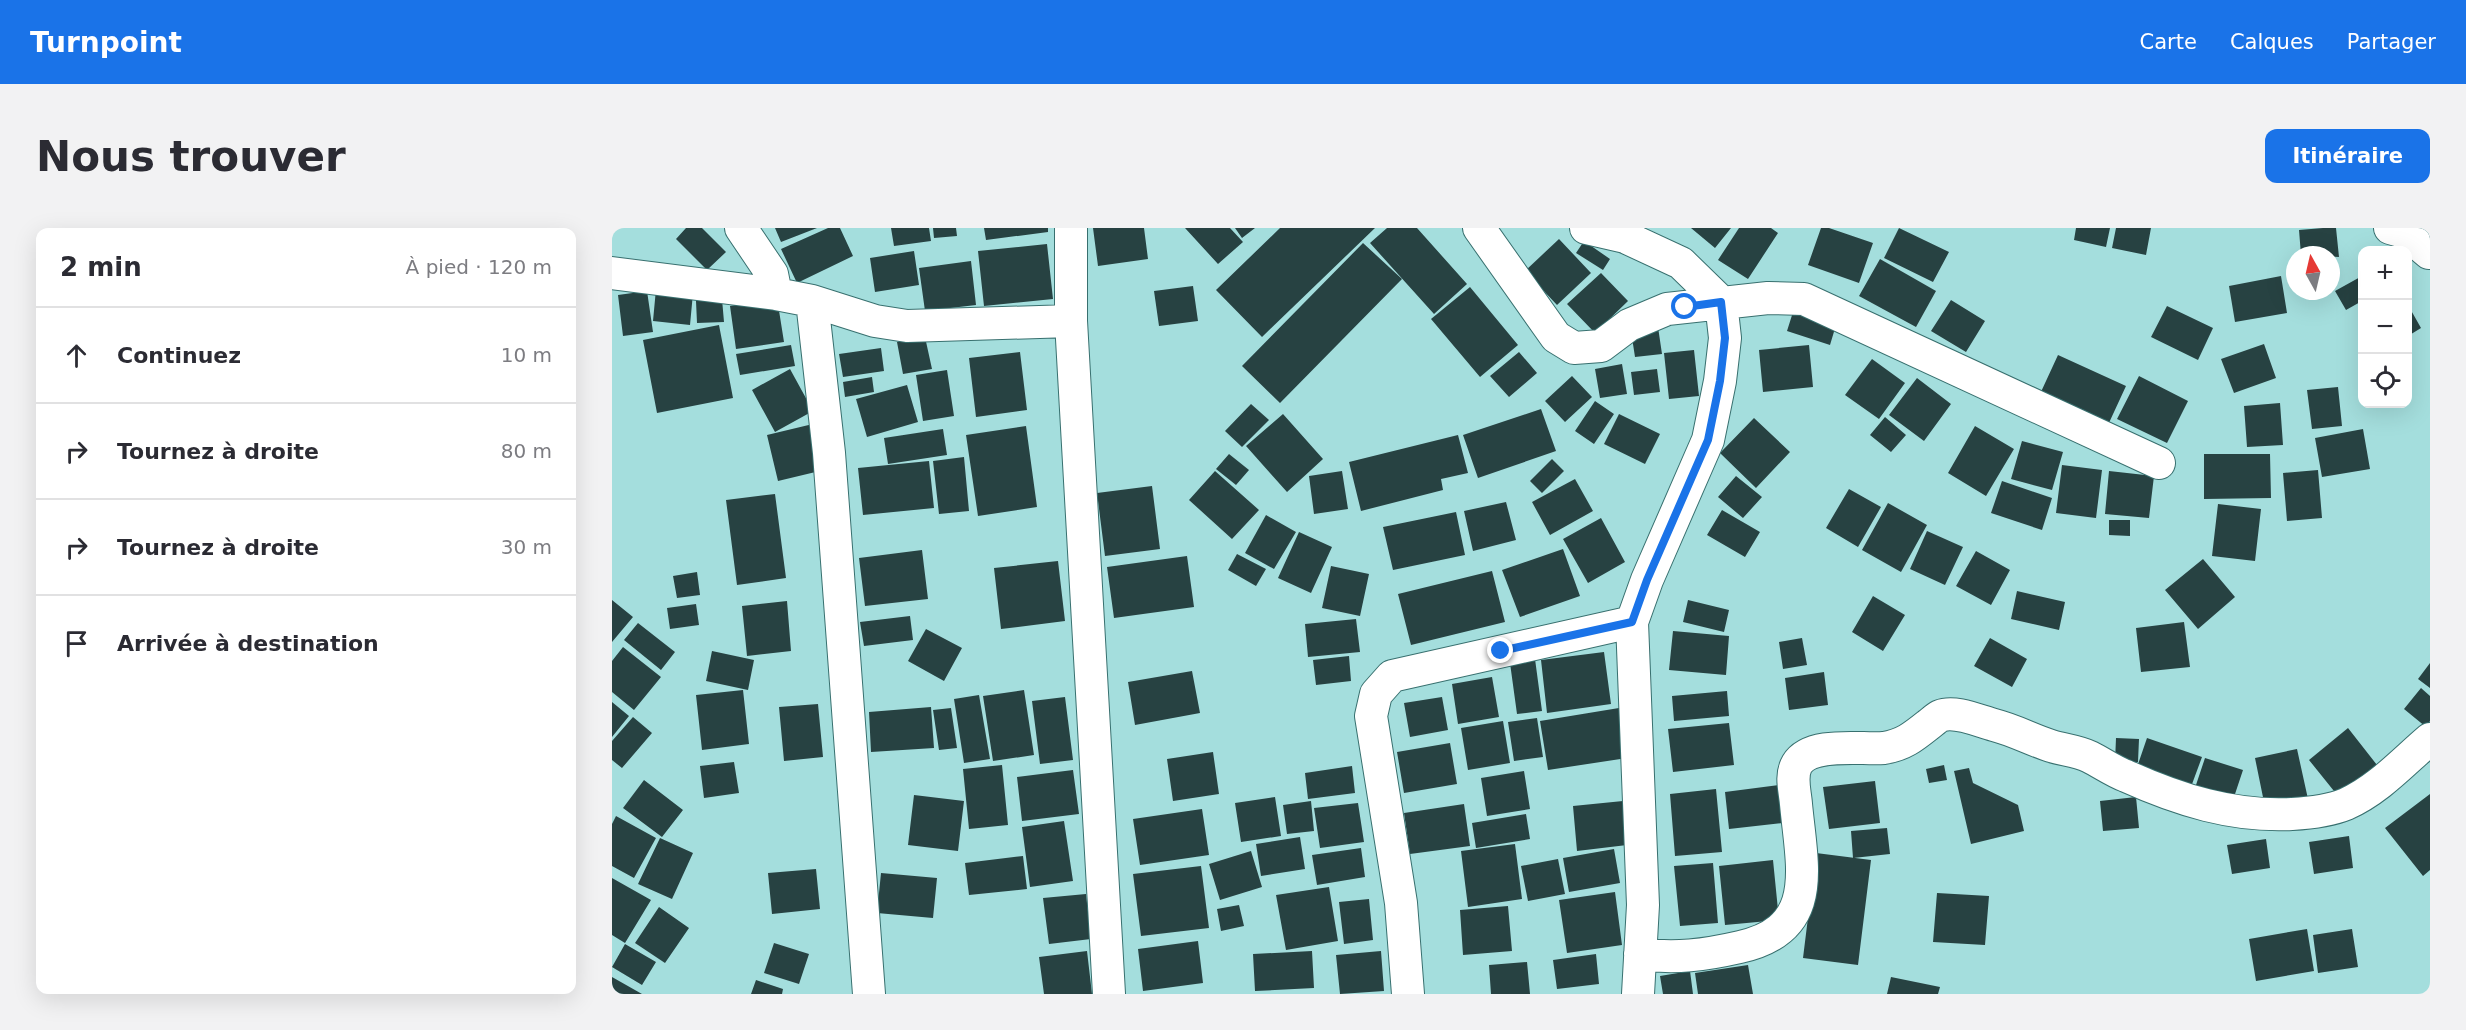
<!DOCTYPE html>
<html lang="fr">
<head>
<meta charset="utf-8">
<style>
  body { margin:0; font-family:"DejaVu Sans",sans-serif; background:#f2f2f3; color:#2b2b33 }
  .controls { position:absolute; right:18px; top:18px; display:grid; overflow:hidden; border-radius:12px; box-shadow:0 6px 24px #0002 }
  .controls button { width:54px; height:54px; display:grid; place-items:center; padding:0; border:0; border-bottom:2px solid #e1e1e2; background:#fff; color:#2b2b33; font:30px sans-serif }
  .compass { position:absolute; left:1674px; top:18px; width:54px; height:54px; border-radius:50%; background:#fff; box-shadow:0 6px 24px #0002; rotate:352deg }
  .stop { position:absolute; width:18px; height:18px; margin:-14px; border:4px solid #1a73e8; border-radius:50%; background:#fff }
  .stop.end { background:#1a73e8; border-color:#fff; box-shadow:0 2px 6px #0008 }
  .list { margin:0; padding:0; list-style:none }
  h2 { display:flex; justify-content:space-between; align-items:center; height:78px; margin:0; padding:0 24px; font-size:26px }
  h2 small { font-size:20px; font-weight:400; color:#7c7c81 }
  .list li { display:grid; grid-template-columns:39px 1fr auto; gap:18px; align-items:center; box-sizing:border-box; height:96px; padding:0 24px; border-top:2px solid #e1e1e2 }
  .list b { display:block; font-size:22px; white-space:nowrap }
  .list em { font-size:20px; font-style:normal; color:#7c7c81 }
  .icon { flex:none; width:33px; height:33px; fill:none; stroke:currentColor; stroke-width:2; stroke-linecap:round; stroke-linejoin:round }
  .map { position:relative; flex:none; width:1818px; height:766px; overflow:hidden; border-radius:12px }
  header { display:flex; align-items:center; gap:36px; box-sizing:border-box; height:84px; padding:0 30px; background:#1a73e8; color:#fff }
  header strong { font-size:28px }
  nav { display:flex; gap:33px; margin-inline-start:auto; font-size:21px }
  .intro { display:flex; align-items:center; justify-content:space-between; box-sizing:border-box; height:144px; padding:0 36px }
  h1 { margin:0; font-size:42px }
  .button { padding:15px 27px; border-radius:12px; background:#1a73e8; color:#fff; font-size:21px; font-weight:700 }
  main { display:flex; gap:36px; padding:0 36px }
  aside { flex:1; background:#fff; border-radius:12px; box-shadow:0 6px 24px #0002 }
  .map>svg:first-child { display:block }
  .building { fill:#274242 }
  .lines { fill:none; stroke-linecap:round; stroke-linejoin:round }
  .minor-casing { stroke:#38706f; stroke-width:34 }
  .minor { stroke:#fff; stroke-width:32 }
  .route { stroke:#1a73e8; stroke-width:8 }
</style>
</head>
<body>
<header>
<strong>Turnpoint</strong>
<nav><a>Carte</a><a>Calques</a><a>Partager</a></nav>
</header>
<div class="intro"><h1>Nous trouver</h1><a class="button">Itinéraire</a></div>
<main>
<aside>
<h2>2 min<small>À pied · 120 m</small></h2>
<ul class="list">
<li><svg class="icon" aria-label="ahead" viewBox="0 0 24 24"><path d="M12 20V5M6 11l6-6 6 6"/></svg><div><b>Continuez</b></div><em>10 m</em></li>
<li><svg class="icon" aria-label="right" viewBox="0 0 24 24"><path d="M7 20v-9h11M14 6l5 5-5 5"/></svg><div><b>Tournez à droite</b></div><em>80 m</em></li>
<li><svg class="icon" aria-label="right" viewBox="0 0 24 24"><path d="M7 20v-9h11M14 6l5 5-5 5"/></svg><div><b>Tournez à droite</b></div><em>30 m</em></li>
<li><svg class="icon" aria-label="arrive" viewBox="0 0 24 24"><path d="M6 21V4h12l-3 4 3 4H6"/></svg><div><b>Arrivée à destination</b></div></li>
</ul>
</aside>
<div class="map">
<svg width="1818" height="766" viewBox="0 0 1818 766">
  <rect width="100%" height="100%" fill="#a4dedd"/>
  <!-- building -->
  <path class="building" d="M74,0H90L114,24L95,42L64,11Z
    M163,0H205L169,14Z
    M216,0H228L241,28L185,55L169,21Z
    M279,0H317L319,13L282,18Z
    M321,0H344L345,8L322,10Z
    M372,0H436V4L374,12Z
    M481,0H532L536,31L486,38Z
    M573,0H618L631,14L606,36Z
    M623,0H643L630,10Z
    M668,0H763L650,109L604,62Z
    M775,0H805L855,56L822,86L758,15Z
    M1079,0H1119L1103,20Z
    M1127,0H1159L1166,5L1136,51L1106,32Z
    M1209,0H1217L1261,15L1247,55L1196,37Z
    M1287,0L1337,24L1321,54L1272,30Z
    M1464,0H1498L1494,19L1462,12Z
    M1504,0H1539L1534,27L1500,20Z
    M1711,0H1724L1727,29L1689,27L1687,2Z
    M947,11L979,45L945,77L913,43Z
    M972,13L998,31L991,42L964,25Z
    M751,15L790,51L668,175L630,138Z
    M435,16L441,71L372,78L366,23Z
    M302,23L307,57L263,64L258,30Z
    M1268,31L1324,63L1304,99L1247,68Z
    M359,33L364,77L313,83L307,40Z
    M989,45L1016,73L983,105L955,76Z
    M1669,48L1675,85L1623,94L1617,58Z
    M1750,48V73L1734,82L1723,63Z
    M581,58L586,93L547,98L542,63Z
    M858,59L906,117L868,149L819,91Z
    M44,61L81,65L78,97L41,93Z
    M35,63L41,104L11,108L6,67Z
    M165,70L172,114L124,121L118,78Z
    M110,71L112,94L85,95L84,73Z
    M1339,72L1373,93L1354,124L1319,103Z
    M1796,77L1809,100L1796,108Z
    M1555,78L1601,100L1586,132L1539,109Z
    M1181,84L1224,97L1218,117L1175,103Z
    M107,97L121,170L45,185L31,112Z
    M1046,99L1050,126L1023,129L1019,103Z
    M313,109L320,141L291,146L285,114Z
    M1652,116L1664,150L1622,165L1609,131Z
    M179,117L183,138L128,147L124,126Z
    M1197,117L1201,159L1151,164L1147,122Z
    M269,120L272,143L231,149L227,126Z
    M1082,122L1087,168L1057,171L1052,125Z
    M408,124L415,182L364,189L357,130Z
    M907,124L925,145L897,169L878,148Z
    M1446,127L1514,158L1496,197L1428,166Z
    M1260,131L1293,155L1267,191L1233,167Z
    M1010,136L1015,166L988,170L983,141Z
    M178,141L201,183L163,204L140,162Z
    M1045,141L1048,164L1022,167L1019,144Z
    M335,142L342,188L311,193L304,147Z
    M960,148L980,169L953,194L933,173Z
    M1527,148L1576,173L1555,215L1505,191Z
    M260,149L262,164L233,169L231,154Z
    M1305,150L1339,176L1312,213L1277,187Z
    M295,157L306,194L255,209L244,171Z
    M1726,159L1730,198L1700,201L1695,162Z
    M983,173L1002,186L982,216L963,203Z
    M1668,175L1671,217L1635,219L1632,178Z
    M639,176L657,192L630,219L613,203Z
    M929,181L944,223L866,250L851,207Z
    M671,186L711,231L675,264L634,218Z
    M1007,186L1048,206L1033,236L992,216Z
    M1273,189L1294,207L1279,224L1258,207Z
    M1142,190L1178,224L1144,260L1108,225Z
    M205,195L216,241L166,253L155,207Z
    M414,198L425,279L366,288L354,207Z
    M1363,198L1402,221L1374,268L1336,245Z
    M331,201L335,227L276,236L272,210Z
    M1751,201L1758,241L1710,249L1703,210Z
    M846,207L856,245L829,251L831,262L749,283L737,234Z
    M1410,213L1451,224L1440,262L1399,251Z
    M617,226L637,242L624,257L604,241Z
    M1592,226H1658L1659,270L1592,271Z
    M352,229L357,283L327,286L321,233Z
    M940,231L952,243L930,265L918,253Z
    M317,233L322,280L251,287L246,240Z
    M1450,237L1490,242L1484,290L1444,285Z
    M1706,242L1710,290L1675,293L1671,245Z
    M603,243L647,282L620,311L577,272Z
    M730,243L736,281L702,286L697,248Z
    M1497,243L1542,248L1537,290L1493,286Z
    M1124,248L1150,269L1131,290L1106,269Z
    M963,251L981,283L938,307L920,274Z
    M1390,253L1440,270L1430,302L1379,285Z
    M540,258L548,321L493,328L485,265Z
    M1237,261L1269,279L1246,319L1214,300Z
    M163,266L174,350L125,357L114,272Z
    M894,274L904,312L861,323L852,283Z
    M1276,275L1315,297L1289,344L1250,322Z
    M1606,276L1649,281L1643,333L1600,328Z
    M1110,282L1148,304L1133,329L1095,307Z
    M844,284L853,327L781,342L771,299Z
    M654,287L684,304L662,341L633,325Z
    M989,290L1013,334L976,355L951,311Z
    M1497,292H1518V308L1497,307Z
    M1315,303L1351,319L1333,357L1298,341Z
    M687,304L720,319L699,365L666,350Z
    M951,321L968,368L908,389L890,342Z
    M310,322L316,371L253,378L247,330Z
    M1364,323L1398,342L1379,377L1344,358Z
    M625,326L654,341L644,358L616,342Z
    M575,328L582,379L502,390L495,339Z
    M1591,331L1623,369L1586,401L1553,362Z
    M446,333L453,393L389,401L382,340Z
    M719,338L757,346L748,388L710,380Z
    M880,343L893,394L799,417L786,366Z
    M85,344L88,367L65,370L61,348Z
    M1405,363L1453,374L1447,402L1399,391Z
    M1261,368L1293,387L1271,423L1240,404Z
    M0,372L21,389L0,414Z
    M1076,372L1117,382L1112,404L1071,394Z
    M175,373L179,423L135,428L130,378Z
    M84,376L87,397L58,401L55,380Z
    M298,388L301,412L252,418L248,394Z
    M744,391L748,424L696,429L693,396Z
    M1572,394L1578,439L1529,444L1524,400Z
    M26,395L63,424L49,442L12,412Z
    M314,401L350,420L332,453L296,433Z
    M1061,403L1117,408L1114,447L1057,442Z
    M1190,410L1195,437L1171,441L1167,414Z
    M1378,410L1415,431L1400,459L1362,438Z
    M11,419L49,449L22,482L0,464V433Z
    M100,423L142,432L136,462L94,453Z
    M992,424L999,476L935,485L929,432Z
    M737,428L739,453L704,457L701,432Z
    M923,431L930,483L905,486L898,435Z
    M1818,435V460L1806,451Z
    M580,443L588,485L523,497L516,454Z
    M1212,444L1216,477L1177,482L1173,450Z
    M880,449L887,489L846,496L840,456Z
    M1809,460L1818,468V493L1814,499L1792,481Z
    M131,462L137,516L90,522L84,467Z
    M412,462L422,527L381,533L371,468Z
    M1115,463L1117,488L1062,493L1060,468Z
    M367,467L378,531L352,535L342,471Z
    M453,469L461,532L428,536L420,473Z
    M830,469L836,502L798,509L792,475Z
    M0,474L17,488L0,509Z
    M206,476L211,529L172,533L167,479Z
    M319,479L322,520L259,524L257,484Z
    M339,480L345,520L327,522L321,482Z
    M1007,480L1015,530L936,542L928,493Z
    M21,489L40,505L10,540L0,532V513Z
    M925,490L931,529L902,533L896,494Z
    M891,493L898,535L856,542L849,500Z
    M1117,495L1122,537L1061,544L1056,501Z
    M1736,500L1765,537L1726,568L1697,532Z
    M1504,510L1527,511L1526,534H1503Z
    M1535,510L1590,529L1576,567L1522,548Z
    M838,515L845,556L792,565L785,524Z
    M1685,521L1696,571L1653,579L1643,530Z
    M601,524L607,566L561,573L555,531Z
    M1593,530L1631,542L1618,581L1580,569Z
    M122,534L127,565L92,570L88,538Z
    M390,537L396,597L357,601L351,541Z
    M1332,537L1335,552L1317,555L1314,541Z
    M740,538L743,565L696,571L693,545Z
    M1357,540L1361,555L1406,577L1412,603L1359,616L1342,543Z
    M461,542L467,586L410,593L405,549Z
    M912,543L918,581L875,588L869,550Z
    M32,552L71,582L50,609L11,580Z
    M1263,553L1268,595L1217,601L1211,559Z
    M1167,557L1171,595L1117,601L1113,564Z
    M1104,561L1110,624L1063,628L1058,566Z
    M1818,566V642L1811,648L1773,600Z
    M302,567L352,573L346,623L296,617Z
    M663,569L669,608L629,614L623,575Z
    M1524,569L1527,600L1491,603L1488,573Z
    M699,573L702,603L675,606L671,577Z
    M1011,573L1015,617L965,623L961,578Z
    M746,575L752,614L708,620L702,580Z
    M852,576L858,618L798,626L792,585Z
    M590,581L597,627L528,637L521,591Z
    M914,586L918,611L864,620L860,595Z
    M4,588L44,610L22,650L0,638V596Z
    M452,593L461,653L418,659L410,599Z
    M1275,600L1278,626L1241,630L1239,603Z
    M1737,608L1741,640L1702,646L1697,614Z
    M688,609L693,641L649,648L644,616Z
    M48,610L81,625L60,671L26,656Z
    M1654,611L1658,640L1620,646L1615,617Z
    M903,616L910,671L856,679L849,623Z
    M749,620L753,649L705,657L700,627Z
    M1002,621L1008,655L957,664L951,630Z
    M639,623L650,659L608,672L597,636Z
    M1204,625L1259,632L1246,737L1191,730Z
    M411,628L415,661L357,667L353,635Z
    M946,631L953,666L916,673L909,638Z
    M1161,632L1167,692L1113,697L1107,638Z
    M1101,635L1106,695L1068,698L1062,638Z
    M589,638L597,700L529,708L521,646Z
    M204,641L208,681L160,686L156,645Z
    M269,645L325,650L321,690L265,685Z
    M0,650L39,672L13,715L0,707Z
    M717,659L726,713L674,722L664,667Z
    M1003,664L1010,717L955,725L947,672Z
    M1325,665L1377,668L1373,717L1321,714Z
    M474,666L479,711L437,716L431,670Z
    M757,671L761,712L732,716L727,674Z
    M627,677L632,698L609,703L605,681Z
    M896,678L900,723L851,727L848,682Z
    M47,679L77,700L53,735L23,715Z
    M1695,701L1702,743L1644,753L1637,711Z
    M1740,701L1746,739L1706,745L1701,707Z
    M586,713L591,755L531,763L526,721Z
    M162,715L197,726L187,756L152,745Z
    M13,716L44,734L30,757L0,739Z
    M475,723L480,766H432L427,729Z
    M700,723L702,760L643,763L641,726Z
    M769,723L772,763L728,766L724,727Z
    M984,726L987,756L945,761L941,732Z
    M915,734L918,766H879L877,737Z
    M1136,737L1141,766H1086L1083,745Z
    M1078,743L1081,766H1051L1048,748Z
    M0,749L30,766H0Z
    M1279,749L1328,759L1326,766H1275Z
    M144,752L171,761L170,766H139Z"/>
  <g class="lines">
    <defs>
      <path id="minor" d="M129,0L160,46L164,66
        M459,0V93L497,766
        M867,0L944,109L962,120L989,118L1017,97L1055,81L1156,70L1192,71L1547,235
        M974,0L1013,9L1069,35L1109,74L1113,110L1108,153L1096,212L1035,352L1020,394L1031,677L1026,766
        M1778,0L1792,4L1817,25
        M0,45L164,66L200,73L263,93L295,98L459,93
        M200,73L217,225L257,766
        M1028,726C1063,731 1093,727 1128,719C1208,701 1190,640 1184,576C1183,563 1178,548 1185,536C1199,513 1250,522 1272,520C1291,517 1301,509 1316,497C1319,495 1324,490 1328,488C1343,482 1367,493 1382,497C1402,502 1420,512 1439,518C1452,522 1466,523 1478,529C1490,535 1501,543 1514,548C1567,572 1621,589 1680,586C1698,585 1717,583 1734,576C1766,562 1792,533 1818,511
        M796,766L789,675L759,488L764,466L780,448L1020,394"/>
    </defs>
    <!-- minor casing -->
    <use href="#minor" class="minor-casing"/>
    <!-- minor -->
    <use href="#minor" class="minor"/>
  </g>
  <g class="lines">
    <!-- route -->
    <path class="route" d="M889,423L1020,394L1035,352L1096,212L1108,153L1113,110L1109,74L1073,79"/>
  </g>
</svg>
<div class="controls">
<button>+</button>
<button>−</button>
<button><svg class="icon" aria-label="locate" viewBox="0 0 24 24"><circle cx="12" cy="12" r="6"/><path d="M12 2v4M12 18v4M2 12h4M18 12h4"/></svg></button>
</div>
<svg class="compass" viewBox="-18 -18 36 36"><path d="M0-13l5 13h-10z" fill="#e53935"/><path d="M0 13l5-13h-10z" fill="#7c7c81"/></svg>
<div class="stop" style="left:1073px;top:79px"></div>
<div class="stop end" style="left:889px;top:423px"></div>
</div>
</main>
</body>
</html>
